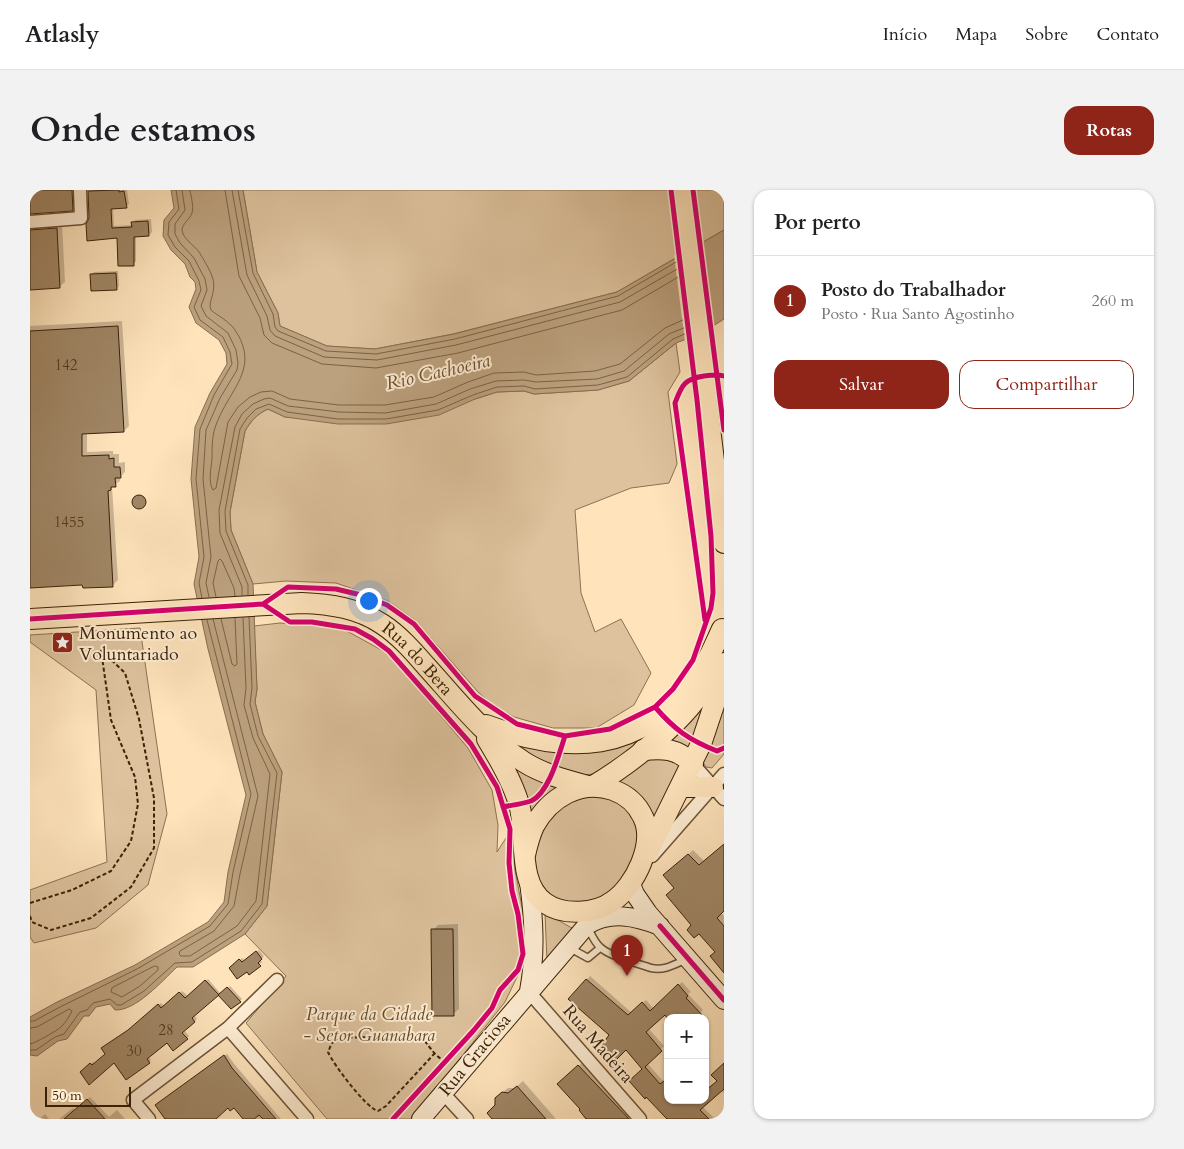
<!DOCTYPE html>
<html lang="pt">
<head>
<meta charset="utf-8">
<style>
  body { margin:0; font-family:Cardo,serif; background:#f2f2f2; color:#202124 }
  .controls { position:absolute; right:15px; bottom:15px; display:grid; overflow:hidden; border-radius:10px; box-shadow:0 1px 4px #0004 }
  .controls button { width:45px; height:45px; display:grid; place-items:center; padding:0; border:0; border-bottom:1px solid #e0e0e0; background:#fff; color:#202124; font:25px sans-serif }
  .scale { position:absolute; left:15px; bottom:12px; width:86px; box-sizing:border-box; padding-left:5px; border:2px solid #3b2208; border-top:0; font-size:14px; line-height:18px; white-space:nowrap; color:#3b2208; -webkit-text-stroke:4px #feedd3; paint-order:stroke }
  .you { position:absolute; left:338px; top:410px; width:18px; height:18px; margin:-12px; border:4px solid #fff; border-radius:50%; background:#1a73e8; box-shadow:0 0 0 8px #1a73e833 }
  .badge { display:grid; place-items:center; width:32px; height:32px; border-radius:50%; background:#8f2418; color:#fff; font-size:16px; font-weight:700 }
  .pin { position:absolute; translate:-50% -41px; filter:drop-shadow(0 1px 2px #0008) }
  .pin::after { content:''; position:absolute; top:26px; width:18px; height:15px; background:inherit; clip-path:polygon(0 0,100% 0,50% 100%) }
  .list { margin:0; padding:0; list-style:none }
  h2 { display:flex; justify-content:space-between; align-items:center; height:65px; margin:0; padding:0 20px; font-size:21px }
  h2 small { font-size:16px; font-weight:400; color:#757577 }
  .list li { display:grid; grid-template-columns:32px 1fr auto; gap:15px; align-items:center; box-sizing:border-box; height:90px; padding:0 20px; border-top:1px solid #e0e0e0 }
  .list b { display:block; font-size:19px; white-space:nowrap }
  .list p { margin:0; font-size:16px; white-space:nowrap; color:#757577 }
  .list em { font-size:16px; font-style:normal; color:#757577 }
  .actions { display:flex; gap:10px; padding:15px 20px }
  .actions a { flex:1; padding:11px 0; border:1px solid #8f2418; border-radius:15px; text-align:center; font-size:18px; color:#8f2418 }
  .actions .main { background:#8f2418; color:#fff }
  .map { position:relative; flex:none; width:694px; height:929px; overflow:hidden; border-radius:15px }
  header { display:flex; align-items:center; gap:30px; box-sizing:border-box; height:70px; padding:0 25px; background:#fff; border-bottom:1px solid #e0e0e0 }
  header strong { font-size:24px }
  nav { display:flex; gap:28px; margin-inline-start:auto; font-size:18px }
  .intro { display:flex; align-items:center; justify-content:space-between; box-sizing:border-box; height:120px; padding:0 30px }
  h1 { margin:0; font-size:35px }
  .button { padding:12px 22px; border-radius:15px; background:#8f2418; color:#fff; font-size:18px; font-weight:700 }
  main { display:flex; gap:30px; padding:0 30px }
  aside { flex:1; background:#fff; border-radius:15px; box-shadow:0 1px 4px #0004 }
  .map>svg:first-child { display:block }
  .green { fill:#ddc29d; stroke:#8c7252 }
  .water { fill:#bca17e; stroke:#886e4f }
  .pier { fill:#fee3bb }
  .shadow { fill:#0003 }
  .lines { fill:none; stroke-linecap:round; stroke-linejoin:round }
  .shore { stroke:#7c6243; stroke-width:1 }
  .building { fill:#a08665; stroke:#3b2208 }
  .service-casing { stroke:#6c5235; stroke-width:9 }
  .minor-casing { stroke:#6c5235; stroke-width:15 }
  .secondary-casing { stroke:#3b2208; stroke-width:20 }
  .primary-casing { stroke:#3b2208; stroke-width:22 }
  .path { stroke:#3b2208; stroke-width:2; stroke-dasharray:4 2.5; stroke-linecap:butt }
  .service { stroke:#feedd3; stroke-width:6 }
  .minor { stroke:#feedd3; stroke-width:12 }
  .secondary { stroke:#feedd3; stroke-width:18 }
  .primary { stroke:#fee3bb; stroke-width:20 }
  .cycleway-casing { stroke:#feedd3; stroke-width:8 }
  .cycleway { stroke:#d6006c; stroke-width:5 }
  .labels { text-anchor:middle; dominant-baseline:central; stroke-width:4; stroke-linejoin:round; paint-order:stroke }
  .number-label { font-size:15px; fill:#543b1f }
  .poi-label { font-size:18px; fill:#3b2208; stroke:#feedd3; text-anchor:start }
  .street-label { font-size:18px; fill:#3b2208; stroke:#feedd3 }
  .park-label { font-size:18px; font-style:italic; fill:#644a2d; stroke:#feedd3 }
  .water-label { font-size:19px; font-style:italic; fill:#684e31; stroke:#feedd3 }
</style>
</head>
<body>
<header>
<strong>Atlasly</strong>
<nav><a>Início</a><a>Mapa</a><a>Sobre</a><a>Contato</a></nav>
</header>
<div class="intro"><h1>Onde estamos</h1><a class="button">Rotas</a></div>
<main>
<div class="map">
<svg width="694" height="929" viewBox="0 0 694 929">
  <rect width="100%" height="100%" fill="#fee3bb"/>
  <filter id="stains"><feTurbulence type="fractalNoise" baseFrequency=".004" numOctaves="4"/><feColorMatrix values="0 0 0 0 .2 0 0 0 0 .09 0 0 0 0 .02 0 0 0 .5 -.17"/></filter>
  <radialGradient id="worn" r=".72"><stop offset=".6" stop-color="#630" stop-opacity="0"/><stop offset="1" stop-color="#630" stop-opacity=".3"/></radialGradient>
  <!-- green -->
  <path class="green" d="M213,0H694V40L587,102L423,144L345,159L297,156L250,136L248,123L227,82Z
    M646,153L650,182L638,202L647,274L639,293L601,298L545,320L551,403L565,442L591,429L621,483L604,515L566,538H523L484,527L461,514L448,502L385,430L358,411L306,393L256,391L223,394L201,340L200,322L215,241C221,231 227,224 238,219L255,227L445,209L467,202L494,201L504,204L568,200L599,191Z
    M250,433L301,437L317,441L355,462L373,481L438,558L462,600L468,635L467,662L483,637L485,680L496,738L493,764L488,785L475,812L382,929H297L216,833L256,786L215,744L237,716L252,582L233,544L225,512L227,499L224,436Z
    M110,438L137,624L118,695L66,738L4,753L0,747V700L77,672L66,500L0,452V445Z
    M694,498V564L682,578L676,577L671,569Z
    M677,507L659,565L634,554Z
    M634,538L565,584L550,585L533,583L478,553Z
    M469,559L538,597L500,632Z
    M617,568L641,569L653,578L626,632L621,622L585,589Z
    M560,603L581,607L599,619L610,635L608,673L574,711L535,715L518,703L506,686L502,665L506,645L523,619Z
    M515,723L542,738V740L517,771Z"/>
  <!-- water -->
  <path class="water" d="M141,0H213L227,82L248,123L250,136L297,156L345,159L424,144L587,102L694,40V129L672,143L646,153L599,191L568,200L504,204L494,201L467,202L445,209L409,225L356,234H308L255,227L238,219C227,224 221,231 215,241L200,322L201,340L223,394L227,499L225,512L233,544L252,582L237,716L215,744L163,777H147C132,791 106,821 85,820L80,814L66,817L59,826H54L37,849L28,851L7,866L0,865V827L27,812L105,775L178,732L194,712L198,682L216,605L178,459L164,394L169,367L161,289L165,237L180,203L197,174L196,163L189,150L166,133L159,117L166,99L165,92L160,87L155,74L141,60L133,46L134,30L144,18Z"/>
  <!-- pier -->
  <path class="pier" d="M673,49L684,138L673,145L655,152L644,65Z"/>
  <!-- shadow -->
  <path class="shadow" d="M0,0H45L46,15L42,19Z
    M61,0H97L99,14L96,16L83,18L84,36L103,35L105,30L121,29L122,42L119,45L106,46V71L103,74L89,47L60,28L59,2Z
    M0,32L32,33L35,92L29,97L0,98Z
    M88,81L89,96L86,99L62,84L64,82Z
    M92,131L99,236L94,241L57,243V262L83,261V264H89V273L95,272V282L90,287V291L82,297L88,390L83,395L54,394L0,397V136Z
    M103 312a6 6 0 1 1 12 0a6 6 0 1 1-12 0Z
    M694,655V720L691,723L694,726V780L686,761L663,735L646,698L639,681L663,660L675,672Z
    M428,734L429,819L423,824L403,740L408,735Z
    M229,760L234,766L230,770L232,772L220,783L217,780L201,778L212,768L215,771Z
    M560,786L602,823L616,810L624,819L652,792L661,802L658,804L673,820L665,828L635,824L618,838L634,856L617,873L634,892L638,910H675L688,891L694,875V903L690,899L672,916L685,929H638L614,879L596,859L540,809Z
    M178,789L191,804L200,796L212,809L202,818L189,804L164,825L167,829L154,840L159,846L157,848L137,851L119,867L121,870L119,872L84,871L51,882L63,872L65,874L131,813L134,816L152,801L158,806Z
    M197,864L205,875L251,929H215L204,916H198L181,929H137L130,913Z
    M553,872L606,929H557L552,919L529,894Z
    M493,891L526,929H464L466,915L472,903L478,898H485Z
    M60,907L79,927L87,920L95,929H29L43,918L45,920Z
    M15,924L19,929H9Z"/>
  <g class="lines">
    <!-- shore -->
    <path class="shore" d="M146,0L149,19L139,32L138,45L145,57L159,71L169,91L171,100L164,117L170,130L193,147L200,162L202,174L184,205L170,239L166,289L174,367L169,393L172,408
      M152,0L155,20L145,34V44L150,53L164,68L175,89L177,100L171,116L176,126L198,143L206,160L208,173L207,180L190,208L176,240L173,289L181,367L176,393L179,407
      M160,0C161,7 164,16 162,23C160,29 152,34 152,40C153,49 164,55 169,62C171,65 181,82 182,86C188,101 177,112 181,120C188,126 199,131 205,140C231,179 199,199 186,235C182,245 182,258 182,269C181,279 178,292 183,300L186,298L198,232L208,217L220,207L231,202L242,201L260,209L309,215H355L404,207L438,192L464,183L494,182L506,185L565,181L590,174L635,138L655,129
      M195,0L209,86L230,128L234,145L242,153L292,174L346,178L428,163L592,120L650,86
      M202,0L217,85L237,126L240,140L245,146L294,167L347,170L426,155L590,112L649,78
      M208,0L223,83L243,124L245,137L248,141L296,161L346,164L425,149L588,106L648,71
      M212,405V397L190,343L189,320L205,237L212,224L223,214L234,209L240,208L258,216L309,222L355,223L406,214L440,199L466,191L494,190L506,192L567,189L594,181L639,144L656,137
      M218,405V395L196,341L195,321L210,239L217,228L226,219L239,214L257,222L308,229H356L408,220L443,205L467,197L494,196L505,199L568,195L597,187L643,149L657,143
      M186,407L183,393L188,371L190,369L192,371L204,398L205,406
      M183,429L228,606L210,684L204,716L184,741L150,761L149,764L151,766H160L207,736L226,711L240,584L223,548L214,515L216,498L213,428
      M191,429L202,474L205,476L207,474L205,428
      M125,776L128,777V780L110,796L92,807L81,802L82,798Z
      M0,831H4L30,817L107,779L180,736L198,714L203,682L221,604L177,430
      M0,838L7,837L39,819L42,821C40,826 35,833 31,837C28,840 4,854 0,854
      M0,860H6L25,847L34,844L50,822L57,820L63,813L80,809L87,815H91L114,801L145,773L162,772L211,741L232,714L247,583L228,546L220,514L222,498L219,427"/>
  </g>
  <!-- building -->
  <path class="building" d="M0,0H42L43,21L0,24Z
    M89,0V2L94,1L97,18L81,19L82,38L102,37L101,32L118,31L119,46L104,47V76H88L87,48L57,51L56,34L59,28L58,1Z
    M27,38L30,98L0,100V40Z
    M86,83L87,100L61,101L60,84Z
    M88,136L94,242L52,244V266L79,265V269L84,268V277H90L91,288H85L86,297H81V300L78,301L83,397L53,398L52,395L0,398V141Z
    M102 312a7 7 0 1 1 14 0a7 7 0 1 1-14 0Z
    M694,654V721L687,728L694,736V783L680,766L685,762L669,744L664,748L657,740L661,735L636,705L644,698L633,685L658,664L669,675Z
    M401,739H423L424,826H402Z
    M226,761L232,769L228,773L231,776L219,785L217,782L207,789L199,778L209,769L212,772Z
    M556,789L598,825L612,812L620,821L648,794L658,806L656,808L675,828H637L635,825L616,842L632,861L615,877L630,894L638,888V910H675V901L687,891L681,885L694,873V899L670,920L679,929H637L616,907L615,909L599,891L612,879L596,860L585,871L571,856L579,845L538,809Z
    M175,790L189,805L162,828L165,832L152,843L158,849L143,861L137,853L117,869L120,873L96,890L84,873L59,895L50,882L60,873L62,875L75,864L71,858L98,840L128,814L131,818L149,802L155,808Z
    M197,797L211,812L201,819L188,805Z
    M194,865L202,878L246,929H233L229,925L224,929H213L204,918L200,921L198,918L186,929H135L125,915Z
    M548,875L599,929H556L549,920L550,919L527,894Z
    M487,896L516,929H462L457,923L465,915V908L472,902L478,903Z
    M57,909L75,929H34Z"/>
  <g class="lines">
    <defs>
      <path id="service" d="M557,736C561,743 564,752 570,757C580,767 607,773 621,778C635,781 645,774 657,769
        M538,757L558,768L570,758"/>
      <path id="minor" d="M0,32L51,28L50,0
        M663,574L694,609
        M622,666L694,584
        M499,802L610,929
        M198,838L277,929
        M413,903L437,929
        M119,929L103,910L198,838L247,790"/>
      <path id="secondary" d="M499,692C504,729 506,764 499,801
        M600,692L605,704L618,723L694,810
        M391,929L557,735C581,721 605,726 630,736"/>
      <g id="primary">
        <path d="M651,0L694,353"/>
        <path id="s1" d="M0,429L272,413C300,414 328,418 352,434C369,445 383,461 396,476C426,509 455,547 494,572C513,584 536,590 558,596"/>
        <path d="M456,535C538,565 609,564 666,489C677,474 684,456 692,439"/>
        <path d="M457,549C469,569 482,591 489,614C498,644 486,693 515,713C533,726 566,724 583,711C605,696 626,653 613,627C607,614 597,605 583,600C551,589 520,607 504,636C500,645 497,656 495,665"/>
        <path d="M613,560C633,558 647,558 663,574"/>
        <path d="M563,596C600,574 660,528 678,490"/>
        <path d="M651,597H683"/>
        <path d="M618,662L671,554L684,515L694,473"/>
      </g>
    </defs>
    <!-- service casing -->
    <use href="#service" class="service-casing"/>
    <!-- minor casing -->
    <use href="#minor" class="minor-casing"/>
    <!-- secondary casing -->
    <use href="#secondary" class="secondary-casing"/>
    <!-- primary casing -->
    <use href="#primary" class="primary-casing"/>
    <!-- path -->
    <path class="path" d="M0,713L42,700L81,681L101,651L108,614L105,587L81,530L71,460
      M0,726L2,732L21,740L61,728L101,697L124,658V608L109,529L95,483L71,460
      M405,863L356,916L348,921C337,919 303,874 298,862L301,855L306,848L387,846C395,848 396,854 402,860C405,865 410,868 415,872"/>
    <!-- service -->
    <use href="#service" class="service"/>
    <!-- minor -->
    <use href="#minor" class="minor"/>
    <!-- secondary -->
    <use href="#secondary" class="secondary"/>
    <!-- primary -->
    <use href="#primary" class="primary"/>
    <defs>
      <path id="cycleway" d="M663,0L694,240
        M233,414L258,397L306,399L331,405L357,415L384,434L445,506L487,534L535,546L580,539L625,517L643,499L663,470L681,418L683,403L681,346L667,210L641,0
        M233,414L260,432H282L325,439L343,449L359,461L441,554L467,597L480,639L479,673L482,701L488,724L493,764L488,780L470,800L462,818L444,840L363,929
        M0,429L233,414
        M675,430L645,213C652,194 655,189 674,186C681,185 688,184 694,186
        M625,517C645,540 659,550 687,561L694,558
        M473,617C482,615 492,614 501,611C519,603 529,564 535,546
        M630,736L694,810"/>
    </defs>
    <!-- cycleway casing -->
    <use href="#cycleway" class="cycleway-casing"/>
    <!-- cycleway -->
    <use href="#cycleway" class="cycleway"/>
  </g>
  <!-- icons -->
  <defs>
    <symbol id="sight-square" viewBox="-11 -11 22 22"><rect x="-9" y="-9" width="18" height="18" rx="4" fill="#8f2418" stroke="#feedd3"/><path d="M0-6L1.8-2.2L6-1.7L2.9 1.2L3.7 5.4L0 3.3L-3.7 5.4L-2.9 1.2L-6-1.7L-1.8-2.2Z" fill="#fff"/></symbol>
  </defs>
  <g fill-rule="evenodd">
    <use href="#sight-square" x="20" y="440" width="25" height="25"/>
  </g>
  <g class="labels">
    <!-- number labels -->
    <g class="number-label">
      <text x="36" y="175">142</text>
      <text x="39" y="332">1455</text>
      <text x="136" y="840">28</text>
      <text x="104" y="861">30</text>
    </g>
    <!-- poi labels -->
    <g class="poi-label">
      <text x="49" y="443">Monumento ao<tspan x="49" dy="21">Voluntariado</tspan></text>
    </g>
    <!-- street labels -->
    <g class="street-label">
      <text stroke="none"><textPath href="#s1" startOffset="406">Rua do Bera</textPath></text>
      <text transform="translate(568 854) rotate(49)">Rua Madeira</text>
      <text transform="translate(445 865) rotate(-50)">Rua Graciosa</text>
    </g>
    <!-- park labels -->
    <g class="park-label">
      <text x="339" y="824">Parque da Cidade<tspan x="339" dy="21">- Setor Guanabara</tspan></text>
    </g>
    <!-- water labels -->
    <g class="water-label">
      <text transform="translate(408 182) rotate(-13)">Rio Cachoeira</text>
    </g>
  </g>
  <rect width="100%" height="100%" filter="url(#stains)"/>
  <rect width="100%" height="100%" fill="url(#worn)"/>
</svg>
<div class="controls">
<button>+</button>
<button>−</button>
</div>
<div class="scale">50 m</div>
<div class="you"></div>
<div class="pin badge" style="left:597px;top:786px">1</div>
</div>
<aside>
<h2>Por perto<small></small></h2>
<ul class="list">
<li><span class="badge">1</span><div><b>Posto do Trabalhador</b><p>Posto · Rua Santo Agostinho</p></div><em>260 m</em></li>
</ul>
<div class="actions"><a class="main">Salvar</a><a>Compartilhar</a></div>
</aside>
</main>
</body>
</html>
